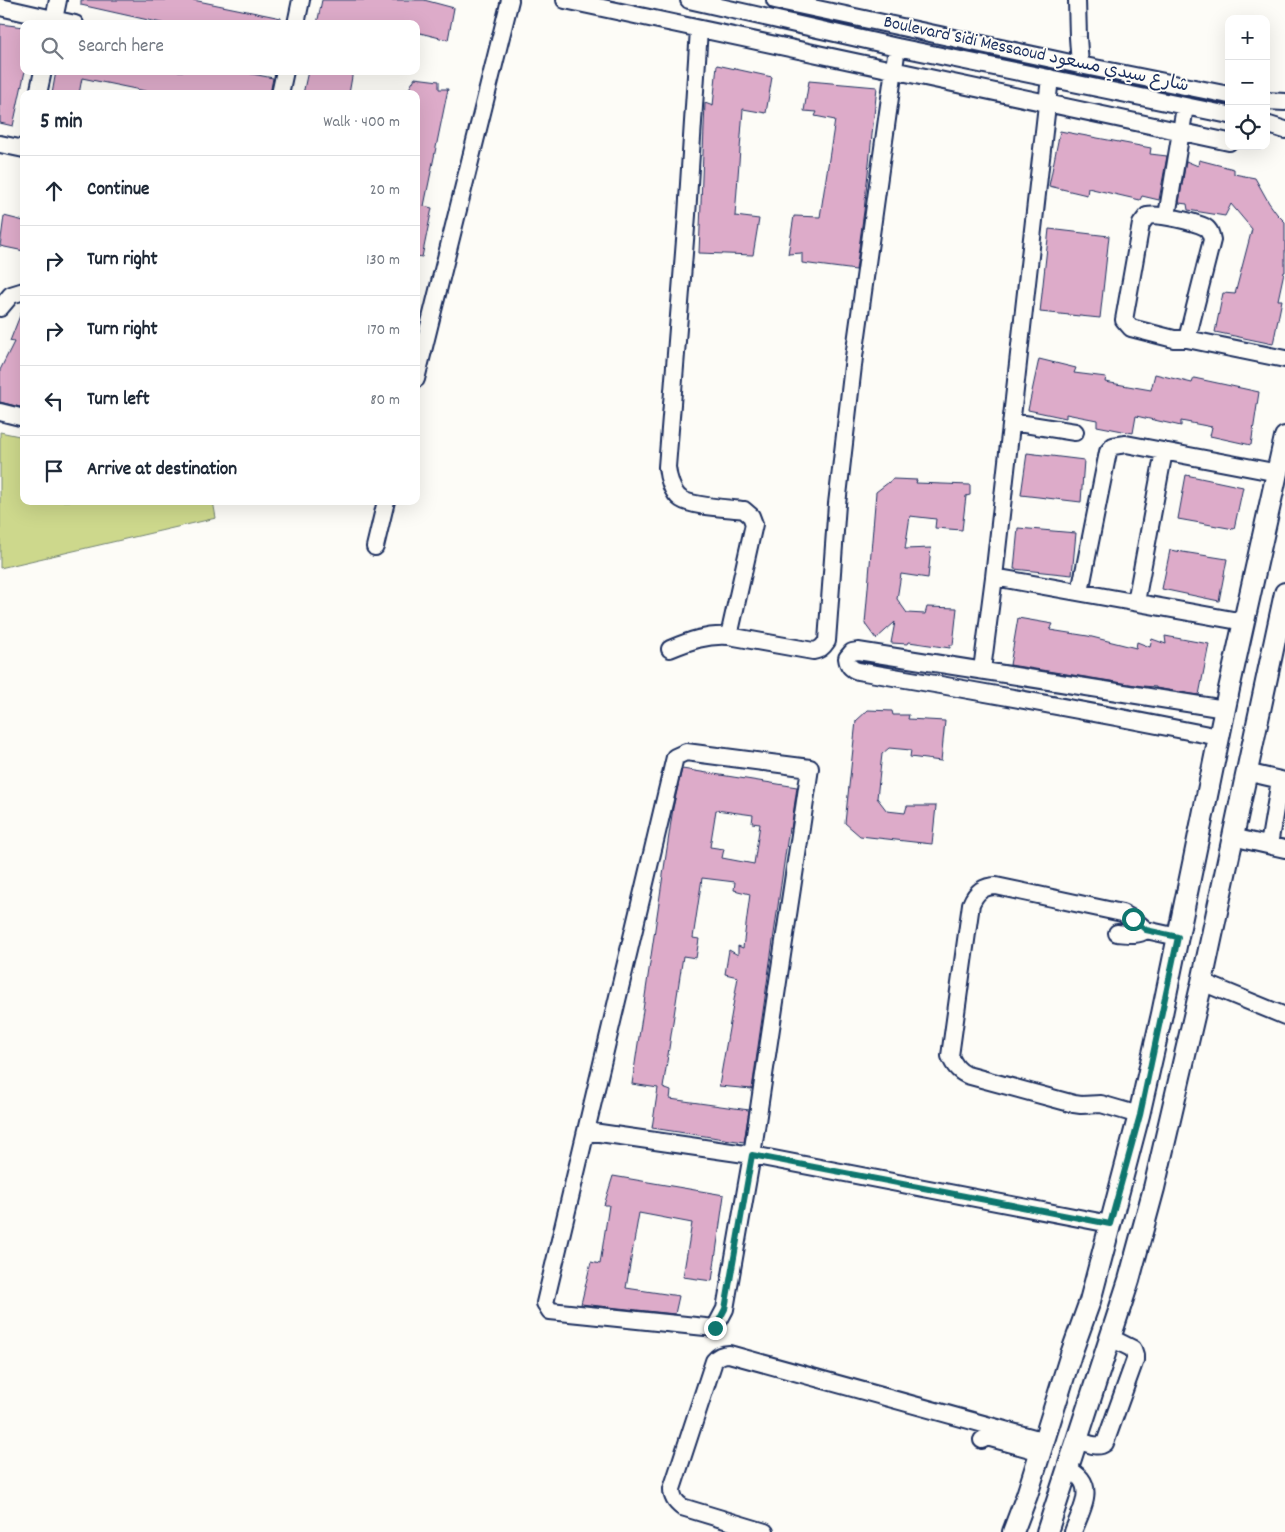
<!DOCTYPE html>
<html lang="en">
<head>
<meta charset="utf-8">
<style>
  body { margin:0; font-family:Dekko,"Playpen Sans Arabic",sans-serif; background:#f2f2f3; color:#1f2937 }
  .controls { position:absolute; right:15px; top:15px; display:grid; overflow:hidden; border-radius:10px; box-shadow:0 5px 20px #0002 }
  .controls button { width:45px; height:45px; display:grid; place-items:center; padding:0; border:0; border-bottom:1px solid #e0e1e3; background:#fff; color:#1f2937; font:25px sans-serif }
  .stop { position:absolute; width:15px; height:15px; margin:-11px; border:4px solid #0f766e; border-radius:50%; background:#fff }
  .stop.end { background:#0f766e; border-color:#fff; box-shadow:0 1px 5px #0008 }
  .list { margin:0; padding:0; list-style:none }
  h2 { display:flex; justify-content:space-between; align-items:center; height:65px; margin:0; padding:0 20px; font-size:21px }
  h2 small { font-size:16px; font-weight:400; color:#747a83 }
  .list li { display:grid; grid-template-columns:32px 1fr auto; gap:15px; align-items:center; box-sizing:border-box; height:70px; padding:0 20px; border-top:1px solid #e0e1e3 }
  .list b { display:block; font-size:19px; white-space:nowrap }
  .list em { font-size:16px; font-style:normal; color:#747a83 }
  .icon { flex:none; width:28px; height:28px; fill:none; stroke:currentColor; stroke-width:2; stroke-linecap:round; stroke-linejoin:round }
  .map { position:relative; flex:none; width:1285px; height:1532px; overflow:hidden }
  .search { position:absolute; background:#fff; box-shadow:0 5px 20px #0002; left:20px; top:20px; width:400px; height:55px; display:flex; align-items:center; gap:12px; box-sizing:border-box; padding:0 18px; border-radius:10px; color:#747a83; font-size:19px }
  .panel { position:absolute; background:#fff; box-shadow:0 5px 20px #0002; left:20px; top:90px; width:400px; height:415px; border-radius:10px }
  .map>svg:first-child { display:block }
  .green { fill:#cdd88c; stroke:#748475 }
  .building { fill:#ddabc9; stroke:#1b2f5e; fill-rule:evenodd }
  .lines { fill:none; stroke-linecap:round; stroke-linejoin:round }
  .minor-casing { stroke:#1b2f5e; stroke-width:20 }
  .major-casing { stroke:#1b2f5e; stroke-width:24 }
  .minor { stroke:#fdfcf7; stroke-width:16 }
  .major { stroke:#fdfcf7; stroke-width:20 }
  .route { stroke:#0f766e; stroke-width:6 }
  .labels { text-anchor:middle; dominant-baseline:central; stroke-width:4; stroke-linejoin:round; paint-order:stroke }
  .street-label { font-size:18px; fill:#1b2f5e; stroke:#fdfcf7 }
</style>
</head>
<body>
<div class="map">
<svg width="1285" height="1532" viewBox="0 0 1285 1532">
  <rect width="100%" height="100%" fill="#fdfcf7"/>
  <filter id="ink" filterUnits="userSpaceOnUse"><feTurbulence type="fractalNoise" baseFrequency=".02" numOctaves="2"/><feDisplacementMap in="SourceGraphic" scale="10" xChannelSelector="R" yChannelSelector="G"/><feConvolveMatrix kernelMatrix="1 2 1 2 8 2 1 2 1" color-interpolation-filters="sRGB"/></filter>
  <g filter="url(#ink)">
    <!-- green -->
    <path class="green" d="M0,432L24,437V501H213L216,518L0,568Z"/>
    <!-- building -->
    <path class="building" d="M81,0H193L281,18L280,24H166L81,5Z
      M322,0H424L454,8L448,40L416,32V24H317Z
      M0,24L24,27V71H25L13,126L0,123Z
      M717,65L772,77L766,113L743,109L735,216L759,219L753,255L699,253L705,103L713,106Z
      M56,71H237L273,78L270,94H160L82,78L79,94H52Z
      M308,71H353L349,94H303Z
      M415,78L439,81V89H448L424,206L432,208L422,257L416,256V94H406Z
      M809,81L877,87L864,211L856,270L802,263V253L788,254L794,216L820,217L835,120L815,116L817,112L804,111Z
      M1060,131L1151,148L1150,154L1167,156L1159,200L1142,196L1140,200L1088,188L1087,195L1049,186Z
      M1199,160L1234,169V174L1255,178L1269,203L1277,214L1285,222V272H1284L1278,300H1282L1273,344L1215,332L1223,293L1235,294L1252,229L1231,204L1225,216L1188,210L1187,204L1179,203L1186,161L1198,166Z
      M4,216L24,221V251L0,246Z
      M1049,229L1109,236L1100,318L1040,312Z
      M23,308H24L23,377H24V408L0,402V370L14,342L10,341Z
      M1039,359L1076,368L1074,373L1106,377L1105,382L1151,390L1155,374L1192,383L1194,378L1259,392L1251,445L1210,436L1212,427L1181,421V426L1136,416L1133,433L1097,426V420L1066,414V418L1028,410Z
      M1027,453L1084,460L1081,502L1021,495Z
      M1186,475L1243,487L1234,529L1178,519Z
      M893,479L917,480L916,483L970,485V495L966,496L962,530L935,528L936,519L910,516L905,549L931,548L928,578L901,574L897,599L907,613L925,614L927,607L957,608L953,645H950V648L909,642L908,644L891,643L895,622L876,639L865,624L876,492Z
      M1018,528L1076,533L1072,575L1014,569Z
      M1170,550L1227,559L1219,601L1162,589Z
      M1018,618L1053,624L1050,630L1088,636L1136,648L1137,642L1150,647L1152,639L1166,644L1165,636L1209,644L1199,695L1156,688V687L1142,686L1010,665Z
      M868,710L892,711L893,715H909L908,719L945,721L941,761L910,757L911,750L889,748L882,754L877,798L887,811L905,813L907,806H936L932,844L860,836L845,823L856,721Z
      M682,769L797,787L791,829L789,828L752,1089L719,1086L738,977L725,974L729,950L738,955V946L743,948L750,894L734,890L735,882L702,878L693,938L699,939L696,958L683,956L663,1088L671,1091L670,1099L749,1110L744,1142L652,1128L658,1088L632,1084L673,808ZM716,810L753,815L752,823L760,824L754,864L722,858L724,849L710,847Z
      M613,1176L724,1195L712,1281L683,1277L692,1223L639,1213L626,1288L679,1296L675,1314L581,1304L591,1262L600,1264L609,1205H604Z"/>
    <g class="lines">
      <defs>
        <path id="minor" d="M565,0L1229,142
          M689,0L897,47L1229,115
          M775,0L1080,65L1229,95
          M1077,0L1078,37L1080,65
          M0,7L75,24
          M53,24L58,0
          M296,24L301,0
          M38,94L43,71
          M280,94L285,71
          M1266,101L1285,102
          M1266,124L1285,130
          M0,144L24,149
          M1167,216L1185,107
          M0,308L11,295L24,291
          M1187,339L1212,240C1211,235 1210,230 1205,227C1195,222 1158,213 1147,216L1141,224L1124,320L1131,328L1174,339H1187L1285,359
          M416,379L510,0
          M0,412L24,418
          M1012,422L1075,432
          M375,547L386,501
          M994,577L1244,622
          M1080,592L1108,452L1113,446L1126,444L1278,473
          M1136,602L1164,451
          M729,636L813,651C820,650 823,647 827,641L837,504L854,357L897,47
          M670,649C689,641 708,634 729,636L754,524L751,516L744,510C729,508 693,507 681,499C672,493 668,477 667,467L687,215L699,29
          M982,670L994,577L1050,78
          M1219,737C1099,713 979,691 858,671C851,669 848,666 847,658L852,652L858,651L1225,709
          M686,752L810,768L752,1155L725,1309L715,1328L550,1311L545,1303L675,757Z
          M1246,772L1285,781
          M1232,837L1285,849
          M1269,845L1280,780
          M1117,933C1128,934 1137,936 1146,930
          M1202,982L1285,1016
          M1139,1115L1101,1104L1081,1105L1074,1104L967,1075C958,1071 954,1065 950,1056L971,904C976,892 983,886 996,886L1122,913L1133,919L1146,930L1178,937
          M586,1131L752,1155L1110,1224
          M982,1440L987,1437L1041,1452
          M1078,1440C1087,1443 1097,1449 1105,1443L1135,1360V1355L1133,1349L1111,1338
          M1069,1469C1073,1472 1078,1475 1081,1479C1093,1494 1078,1517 1073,1532
          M765,1532L682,1507C675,1502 672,1497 672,1489L714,1361C718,1356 722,1354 729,1354L1045,1441"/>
        <path id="major" d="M1013,1532L1027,1495L1071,1354L1090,1301L1139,1115L1162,1014L1229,689L1285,437
          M1047,1532L1129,1280L1154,1188L1202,982L1285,593"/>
      </defs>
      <!-- minor casing -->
      <use href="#minor" class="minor-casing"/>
      <!-- major casing -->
      <use href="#major" class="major-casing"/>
      <!-- minor -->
      <use href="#minor" class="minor"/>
      <!-- major -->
      <use href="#major" class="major"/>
    </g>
  </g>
  <g class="lines" filter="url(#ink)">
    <!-- route -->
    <path class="route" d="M715,1328L725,1309L752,1155L1110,1224L1140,1115L1178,937L1146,930L1133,919"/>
  </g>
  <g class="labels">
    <!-- street labels -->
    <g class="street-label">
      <text transform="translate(1036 55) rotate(12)">Boulevard Sidi Messaoud شارع سيدي مسعود</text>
    </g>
  </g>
</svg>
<div class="controls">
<button>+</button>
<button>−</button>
<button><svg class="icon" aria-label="locate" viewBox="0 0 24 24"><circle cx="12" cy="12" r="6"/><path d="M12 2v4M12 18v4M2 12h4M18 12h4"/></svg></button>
</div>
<div class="stop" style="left:1133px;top:919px"></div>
<div class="stop end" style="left:715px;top:1328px"></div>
<div class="search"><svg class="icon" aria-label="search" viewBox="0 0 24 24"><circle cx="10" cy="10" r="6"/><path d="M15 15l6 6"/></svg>Search here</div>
<section class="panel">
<h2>5 min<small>Walk · 400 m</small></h2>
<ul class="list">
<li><svg class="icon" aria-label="ahead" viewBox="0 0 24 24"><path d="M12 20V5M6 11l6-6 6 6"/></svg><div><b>Continue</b></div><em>20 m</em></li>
<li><svg class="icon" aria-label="right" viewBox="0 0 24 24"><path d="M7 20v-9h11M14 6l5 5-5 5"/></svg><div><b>Turn right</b></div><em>130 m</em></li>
<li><svg class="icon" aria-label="right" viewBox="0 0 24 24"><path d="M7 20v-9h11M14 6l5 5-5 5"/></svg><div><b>Turn right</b></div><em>170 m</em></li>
<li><svg class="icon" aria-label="left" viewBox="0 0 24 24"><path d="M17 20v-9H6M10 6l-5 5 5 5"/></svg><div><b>Turn left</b></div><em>80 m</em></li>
<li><svg class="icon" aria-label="arrive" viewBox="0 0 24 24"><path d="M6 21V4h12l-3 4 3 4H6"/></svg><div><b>Arrive at destination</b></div></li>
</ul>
</section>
</div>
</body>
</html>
